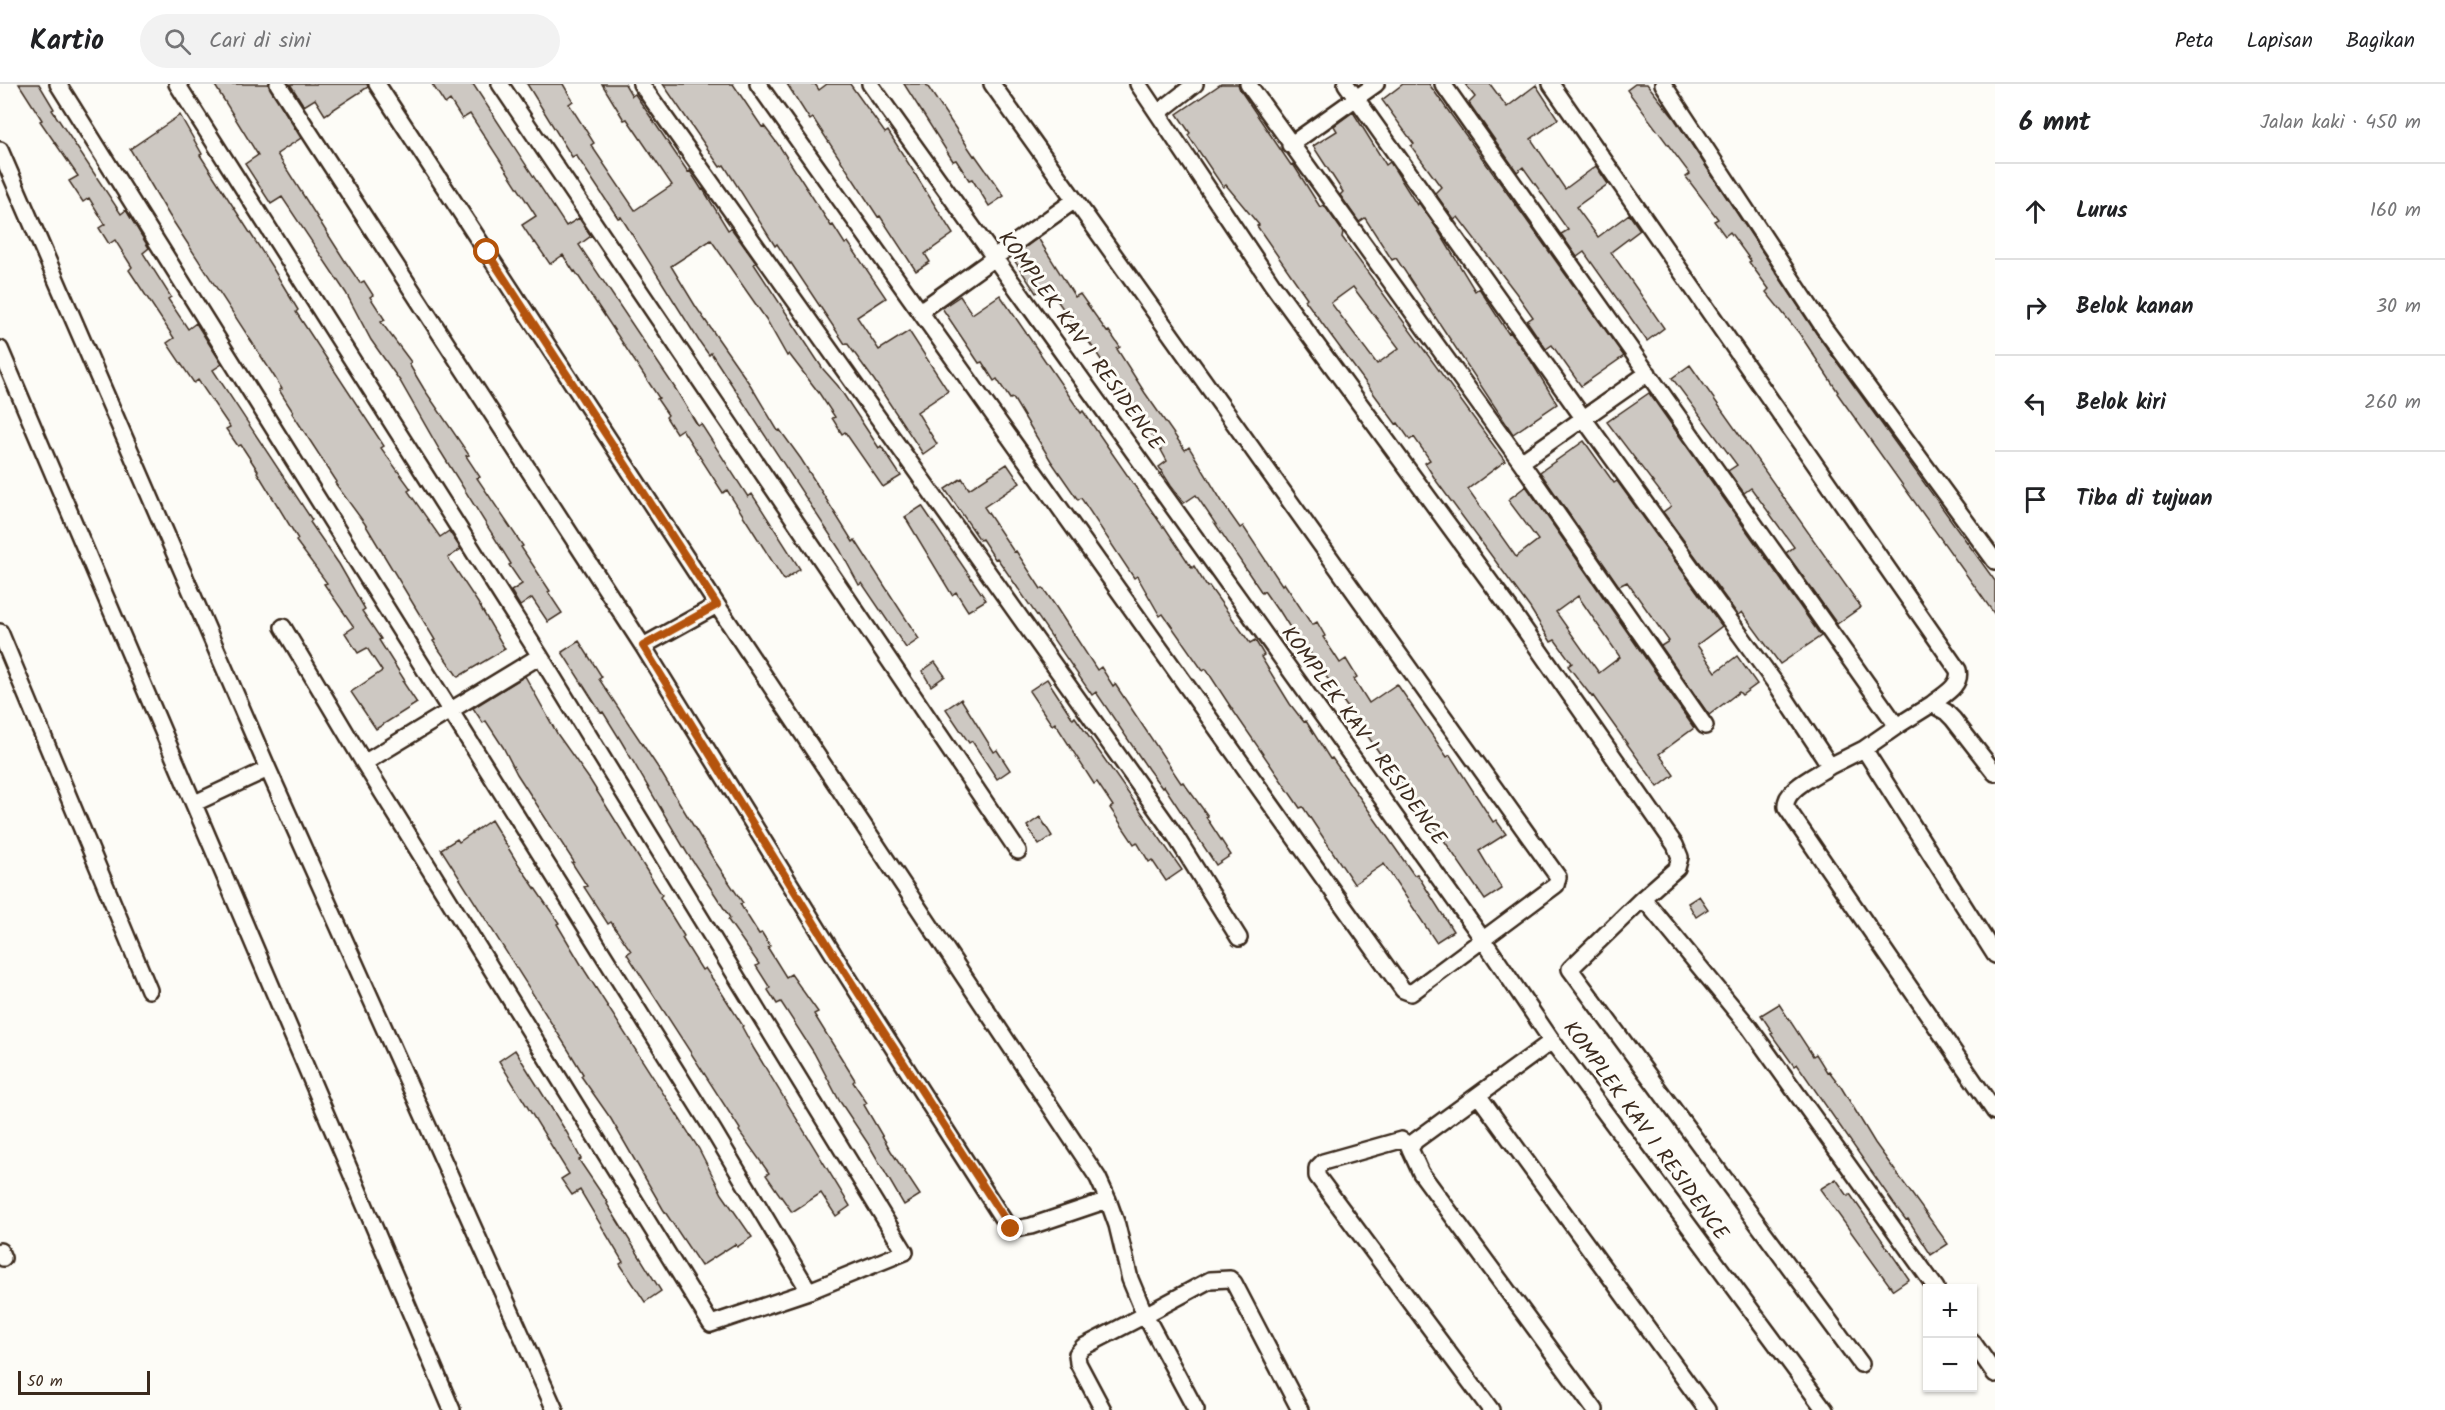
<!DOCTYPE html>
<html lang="id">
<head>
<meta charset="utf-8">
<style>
  body { margin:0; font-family:Kalam,sans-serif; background:#f2f2f2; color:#202124 }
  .controls { position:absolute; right:18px; bottom:18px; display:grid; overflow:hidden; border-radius:0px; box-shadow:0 2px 4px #0004 }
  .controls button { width:54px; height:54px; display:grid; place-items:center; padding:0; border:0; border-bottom:2px solid #e0e0e0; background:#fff; color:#202124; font:30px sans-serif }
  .scale { position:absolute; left:18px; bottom:15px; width:132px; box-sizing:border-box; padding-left:6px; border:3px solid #3b2a1e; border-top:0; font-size:16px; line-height:21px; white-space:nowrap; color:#3b2a1e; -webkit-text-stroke:4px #fdfcf7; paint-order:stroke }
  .stop { position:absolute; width:18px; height:18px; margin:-14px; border:4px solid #b45309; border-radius:50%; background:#fff }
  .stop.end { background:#b45309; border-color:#fff; box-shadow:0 2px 6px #0008 }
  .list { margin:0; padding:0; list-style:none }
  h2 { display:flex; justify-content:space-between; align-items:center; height:78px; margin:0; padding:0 24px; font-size:26px }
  h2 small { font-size:20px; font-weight:400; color:#757577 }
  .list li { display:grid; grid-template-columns:39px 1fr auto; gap:18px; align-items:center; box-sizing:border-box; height:96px; padding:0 24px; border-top:2px solid #e0e0e0 }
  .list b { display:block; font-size:22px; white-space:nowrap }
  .list em { font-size:20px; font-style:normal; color:#757577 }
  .icon { flex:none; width:33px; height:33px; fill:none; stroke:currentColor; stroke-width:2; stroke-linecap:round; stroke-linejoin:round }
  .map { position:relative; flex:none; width:1995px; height:1326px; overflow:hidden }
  header { display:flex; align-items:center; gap:36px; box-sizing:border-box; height:84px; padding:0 30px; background:#fff; border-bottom:2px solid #e0e0e0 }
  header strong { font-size:28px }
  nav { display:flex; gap:33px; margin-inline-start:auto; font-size:21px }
  .search { width:420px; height:54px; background:#f2f2f2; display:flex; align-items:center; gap:15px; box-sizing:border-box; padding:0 21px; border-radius:33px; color:#757577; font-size:22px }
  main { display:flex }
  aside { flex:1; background:#fff }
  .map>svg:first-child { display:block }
  .building { fill:#cdc8c2; stroke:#3b2a1e; stroke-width:1.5; fill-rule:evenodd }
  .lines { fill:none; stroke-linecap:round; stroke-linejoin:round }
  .street-casing { stroke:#3b2a1e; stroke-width:20 }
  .street { stroke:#fdfcf7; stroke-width:15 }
  .route { stroke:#b45309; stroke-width:8 }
  .labels { text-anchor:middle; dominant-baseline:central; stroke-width:6; stroke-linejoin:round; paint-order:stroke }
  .street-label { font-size:21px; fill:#3b2a1e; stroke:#fdfcf7 }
</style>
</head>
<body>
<header>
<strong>Kartio</strong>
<div class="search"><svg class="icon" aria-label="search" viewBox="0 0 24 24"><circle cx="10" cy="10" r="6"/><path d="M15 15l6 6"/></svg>Cari di sini</div>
<nav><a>Peta</a><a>Lapisan</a><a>Bagikan</a></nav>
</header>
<main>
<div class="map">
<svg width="1995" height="1326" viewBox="0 0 1995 1326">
  <rect width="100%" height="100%" fill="#fdfcf7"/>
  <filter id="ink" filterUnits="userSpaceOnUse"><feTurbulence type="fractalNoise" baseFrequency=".0167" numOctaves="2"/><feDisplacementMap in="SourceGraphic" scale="12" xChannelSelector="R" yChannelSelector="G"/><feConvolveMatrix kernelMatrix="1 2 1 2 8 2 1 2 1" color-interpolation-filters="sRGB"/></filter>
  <g filter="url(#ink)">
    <!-- building -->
    <path class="building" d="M19,0H39L54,25L52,26L121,130L126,126L149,164L143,169L171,213L168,215L188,245L196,239L208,258L222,280L213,286L312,436L310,438L339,480L365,525L362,527L381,555L379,556L405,597L403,598L417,619L376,645L351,608L382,587L367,564L358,569L345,549L354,543L324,500L327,499L296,457L298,455L257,388L258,387L241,361L238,362L226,345L230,343L198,296L194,299L167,259L174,254L129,186L132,183L115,156L109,160L99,144L105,140L89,114L83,118L69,97L78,92L40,37L42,36Z
      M214,0H268L301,54L277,70L345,177L360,199L364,197L373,211L370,213L385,236L381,238L411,278L409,280L424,305L469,371L466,372L480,393L477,394L523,462L521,463L550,507L548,508L562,529L548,538L532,514L520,522L511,507L522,500L509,481L511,480L439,365L400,297L371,256L346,209L282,113L271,120L245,80L258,71Z
      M290,0H367L368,3L325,31L315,15L304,22Z
      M432,0H473L566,142L579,134L591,152L579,161L675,304L698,342L701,340L748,413L752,410L800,485L784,496L727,406L723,409L682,345L676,349L666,333L668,331L657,315L659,314L575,187L574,188L563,171L550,180L535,158L534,159L522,141L536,132L470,30L462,35L450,16L445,20Z
      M527,0H563L573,17L569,20L594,59L591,61L635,126L672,101L627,35L624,36L602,0H625L632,12L635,10L688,88L690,87L702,106L703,105L728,146L731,144L756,179L754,180L823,285L838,302L879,364L881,362L901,392L883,403L845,348L842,350L832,334L835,333L819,309L789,270L787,272L766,235L711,156L671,182L696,223L751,302L778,347L780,346L801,375L853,458L855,456L919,555L906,564L862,499L859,501L840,466L711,269L709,271L699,257L621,133L618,134L576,71L572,73Z
      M663,0H733L762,43L764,42L780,63L831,142L833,141L845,160L848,158L886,214L857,233L879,266L909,247L948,307L917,328L937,360L923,370L874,296L847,259L845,260L791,179L790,180L777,160L775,162L724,81L720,83Z
      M787,0H815L819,6L827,0H850L885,49L888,47L953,150L925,170L930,178L916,187L880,132L878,133L813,34L810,36Z
      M904,0H926L974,72L975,71L1004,112L989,122L972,95L969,96L956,76L953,77Z
      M1221,0H1238L1240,6L1291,81L1293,80L1320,123L1324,121L1343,148L1342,153L1505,377L1468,405L1516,473L1538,456L1508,416L1526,402L1694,644L1659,670L1674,691L1658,703L1593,612L1592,613L1568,582L1572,579L1555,556L1551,558L1530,524L1437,398L1425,379L1430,376L1414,353L1410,356L1398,339L1396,340L1305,216L1307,214L1257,142L1259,141L1226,101L1223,103L1188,51L1190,49L1177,30ZM1353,203L1399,264L1377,280L1331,219ZM1578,512L1620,573L1599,589L1556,528Z
      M1403,0H1429L1624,272L1581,302L1552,261L1546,265L1527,237L1533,233L1516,209L1458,133L1454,136L1435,109L1441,103L1411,62L1414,60L1382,16Z
      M1465,0H1490L1507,23L1536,1L1558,35L1531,55L1565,105L1596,82L1608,100L1576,123L1598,153L1629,130L1640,146L1611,168L1664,244L1647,257L1584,168L1577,173L1561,150L1568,146L1523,83L1517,88L1469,19L1475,13Z
      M1635,0H1647L1674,34L1816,249L1995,497V531L1837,309L1838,308L1799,249L1766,208L1769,205L1749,178L1751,177L1730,148L1725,152L1714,137L1718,135L1686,93L1690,90L1627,6Z
      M1353,28L1386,81L1390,78L1417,121L1419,119L1438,146L1475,207L1479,204L1508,249L1510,248L1531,277L1557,320L1513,350L1396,174L1392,176L1365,134L1359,138L1340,111L1343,108L1313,62L1337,47L1334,42Z
      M180,31L202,70L200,71L272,183L298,226L296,228L384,362L381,364L411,405L408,407L440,453L449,447L461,465L448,474L478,519L505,565L458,593L433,557L435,556L365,440L335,399L337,398L292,329L293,328L279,306L282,305L272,289L169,131L130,65Z
      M1038,154L1075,213L1080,210L1107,248L1109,247L1120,263L1117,265L1145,309L1185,366L1189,363L1226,424L1240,444L1243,442L1282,501L1284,499L1312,541L1317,538L1325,552L1323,553L1340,579L1346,575L1357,593L1354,595L1369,619L1397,600L1447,673L1450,671L1493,738L1496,736L1506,750L1479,767L1502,805L1485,816L1419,720L1417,721L1390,680L1388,681L1336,607L1307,564L1304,566L1279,526L1278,527L1264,507L1262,509L1196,411L1184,419L1171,402L1159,383L1167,377L1156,357L1087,255L1085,256L1047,202L1036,209L1012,173Z
      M1000,211L1081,329L1083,327L1163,443L1164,442L1192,484L1194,482L1207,503L1209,502L1250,559L1255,556L1264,571L1261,573L1290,620L1304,638L1306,637L1330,675L1332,674L1414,791L1417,790L1453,847L1436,858L1384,780L1354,800L1303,723L1300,724L1232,625L1206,585L1203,587L1163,530L1160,532L1137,492L1134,494L1081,414L1078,416L1051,377L1013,314L1010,315L997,295L994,297L982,278L979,279L942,224L960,212L972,230Z
      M1690,281L1861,523L1837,540L1786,469L1794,463L1751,404L1744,409L1728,387L1737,381L1672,294Z
      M1649,309L1821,552L1780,580L1742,528L1738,531L1663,428L1671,422L1607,338Z
      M1584,357L1614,399L1617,397L1722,542L1697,561L1716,588L1737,572L1757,600L1742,611L1739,608L1709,631L1661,562L1669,557L1627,498L1619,502L1540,388Z
      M1007,380L1020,399L984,423L1014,468L1016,467L1041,505L1043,504L1056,523L1097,586L1101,583L1113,602L1115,600L1181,699L1183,698L1208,732L1206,733L1231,771L1216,781L1164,702L1162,704L1148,685L1096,608L1092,611L997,474L995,475L982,455L980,456L945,405L962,394L969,405Z
      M922,422L986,516L968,527L956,508L952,511L905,433Z
      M579,557L602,593L599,595L659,685L714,776L743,819L740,820L759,850L762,849L770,862L768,864L786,893L791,890L818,928L814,930L855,996L853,998L867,1019L864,1021L891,1067L920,1111L904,1121L869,1061L839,1016L814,969L781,918L777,920L768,906L770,904L756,882L759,880L728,836L730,834L716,812L687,769L621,657L603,628L601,629L562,568Z
      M935,578L945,592L931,602L922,587Z
      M525,592L558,651L590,696L662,811L660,813L684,852L682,854L702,886L705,884L718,903L743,942L742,943L754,965L850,1122L836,1132L821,1109L792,1128L777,1107L766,1091L769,1089L739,1047L740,1045L627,870L631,867L611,838L608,840L584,803L587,802L572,779L574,778L517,690L503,663L486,637L483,639L473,624Z
      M1047,595L1073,635L1075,633L1182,786L1166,797L1152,776L1149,778L1137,758L1134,760L1110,724L1113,722L1097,698L1094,700L1055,639L1052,641L1029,607Z
      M961,615L994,668L997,666L1010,686L997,695L972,657L969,659L946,625Z
      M1040,733L1052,752L1039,761L1027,742Z
      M491,736L515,775L559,839L557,840L585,887L699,1065L722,1110L752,1153L737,1163L735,1160L701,1182L663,1125L611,1035L581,992L583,990L569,967L441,765L457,755L459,758Z
      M1699,812L1708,825L1696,833L1688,819Z
      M1779,920L1813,972L1816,970L1827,988L1829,987L1841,1003L1875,1059L1948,1160L1931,1171L1908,1135L1906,1136L1894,1120L1797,980L1794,982L1771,950L1773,949L1761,931Z
      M515,966L567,1049L581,1075L579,1076L608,1119L607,1120L661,1207L645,1218L620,1180L623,1178L580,1106L572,1111L561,1095L569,1090L499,977Z
      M1836,1095L1848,1112L1850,1110L1909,1195L1893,1206L1820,1105Z"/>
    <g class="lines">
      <defs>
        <path id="street" d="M58,0L713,1046L809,1207
          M177,0L540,572L905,1168L809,1207L711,1240L364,679L283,543
          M278,0L643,562L839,879L1006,1140L1015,1145L1031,1142L1108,1116
          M377,0L717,521L1098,1094L1108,1116L1117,1141L1130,1195L1145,1231L1210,1196L1230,1195L1234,1199L1300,1326
          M500,0L1018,767
          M641,0L1176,753L1239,854
          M758,0L1403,906L1411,909L1556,801L1558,793L992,0
          M870,0L1482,854L1552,957L1825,1326
          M1138,0L1272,200L1518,536L1675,761L1680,773L1677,784L1643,814L1749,943L1936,1204
          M1248,0L1521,378L1705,642
          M1346,0L1584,335L1778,603L1830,682L1864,665L1897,642
          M1443,0L1897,642L1932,620L1946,628L1953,635L1995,689
          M1551,0L1958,586C1962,602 1943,611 1932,620
          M1663,0L1824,244L1995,477
          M1158,29L1195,0
          M1290,61L1376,0
          M0,66L268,685L555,1326
          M920,227L1075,116
          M0,265L452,1326
          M1521,378L1648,289
          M0,548L149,906
          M643,562L717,521
          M1864,665L1995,871
          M364,679L540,572
          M1830,682C1817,691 1784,705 1786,723L1995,1028
          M195,719L268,685
          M1643,814L1570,885L1861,1280
          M1552,957L1415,1057L1410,1065L1421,1089L1595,1326
          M1478,1011L1707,1326
          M1411,1062L1401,1056L1323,1078L1317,1084V1092L1491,1326
          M0,1167L3,1174
          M1972,1257L1995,1290
          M1103,1326L1078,1279L1077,1270L1083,1263L1145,1231L1196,1326"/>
      </defs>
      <!-- street casing -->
      <use href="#street" class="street-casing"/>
      <!-- street -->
      <use href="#street" class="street"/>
    </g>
  </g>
  <g class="lines" filter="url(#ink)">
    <!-- route -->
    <path class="route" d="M487,168L717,521L643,562L839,879L1011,1145"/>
  </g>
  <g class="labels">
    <!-- street labels -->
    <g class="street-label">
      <text transform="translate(1080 257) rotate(54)">KOMPLEK KAV 1 RESIDENCE</text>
      <text transform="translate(1363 652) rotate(54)">KOMPLEK KAV 1 RESIDENCE</text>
      <text transform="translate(1645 1047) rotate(54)">KOMPLEK KAV 1 RESIDENCE</text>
    </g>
  </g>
</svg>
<div class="controls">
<button>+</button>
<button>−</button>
</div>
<div class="scale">50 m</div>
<div class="stop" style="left:487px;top:168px"></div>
<div class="stop end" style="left:1011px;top:1145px"></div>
</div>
<aside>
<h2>6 mnt<small>Jalan kaki · 450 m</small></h2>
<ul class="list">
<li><svg class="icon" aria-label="ahead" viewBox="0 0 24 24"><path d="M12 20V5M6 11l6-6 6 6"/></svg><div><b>Lurus</b></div><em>160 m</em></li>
<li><svg class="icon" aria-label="right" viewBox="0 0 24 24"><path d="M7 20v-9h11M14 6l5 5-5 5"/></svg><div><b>Belok kanan</b></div><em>30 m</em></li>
<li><svg class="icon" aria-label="left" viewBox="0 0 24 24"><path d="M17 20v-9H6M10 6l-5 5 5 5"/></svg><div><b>Belok kiri</b></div><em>260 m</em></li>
<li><svg class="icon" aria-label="arrive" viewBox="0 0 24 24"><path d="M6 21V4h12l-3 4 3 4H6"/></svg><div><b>Tiba di tujuan</b></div></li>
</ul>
</aside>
</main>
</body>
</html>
